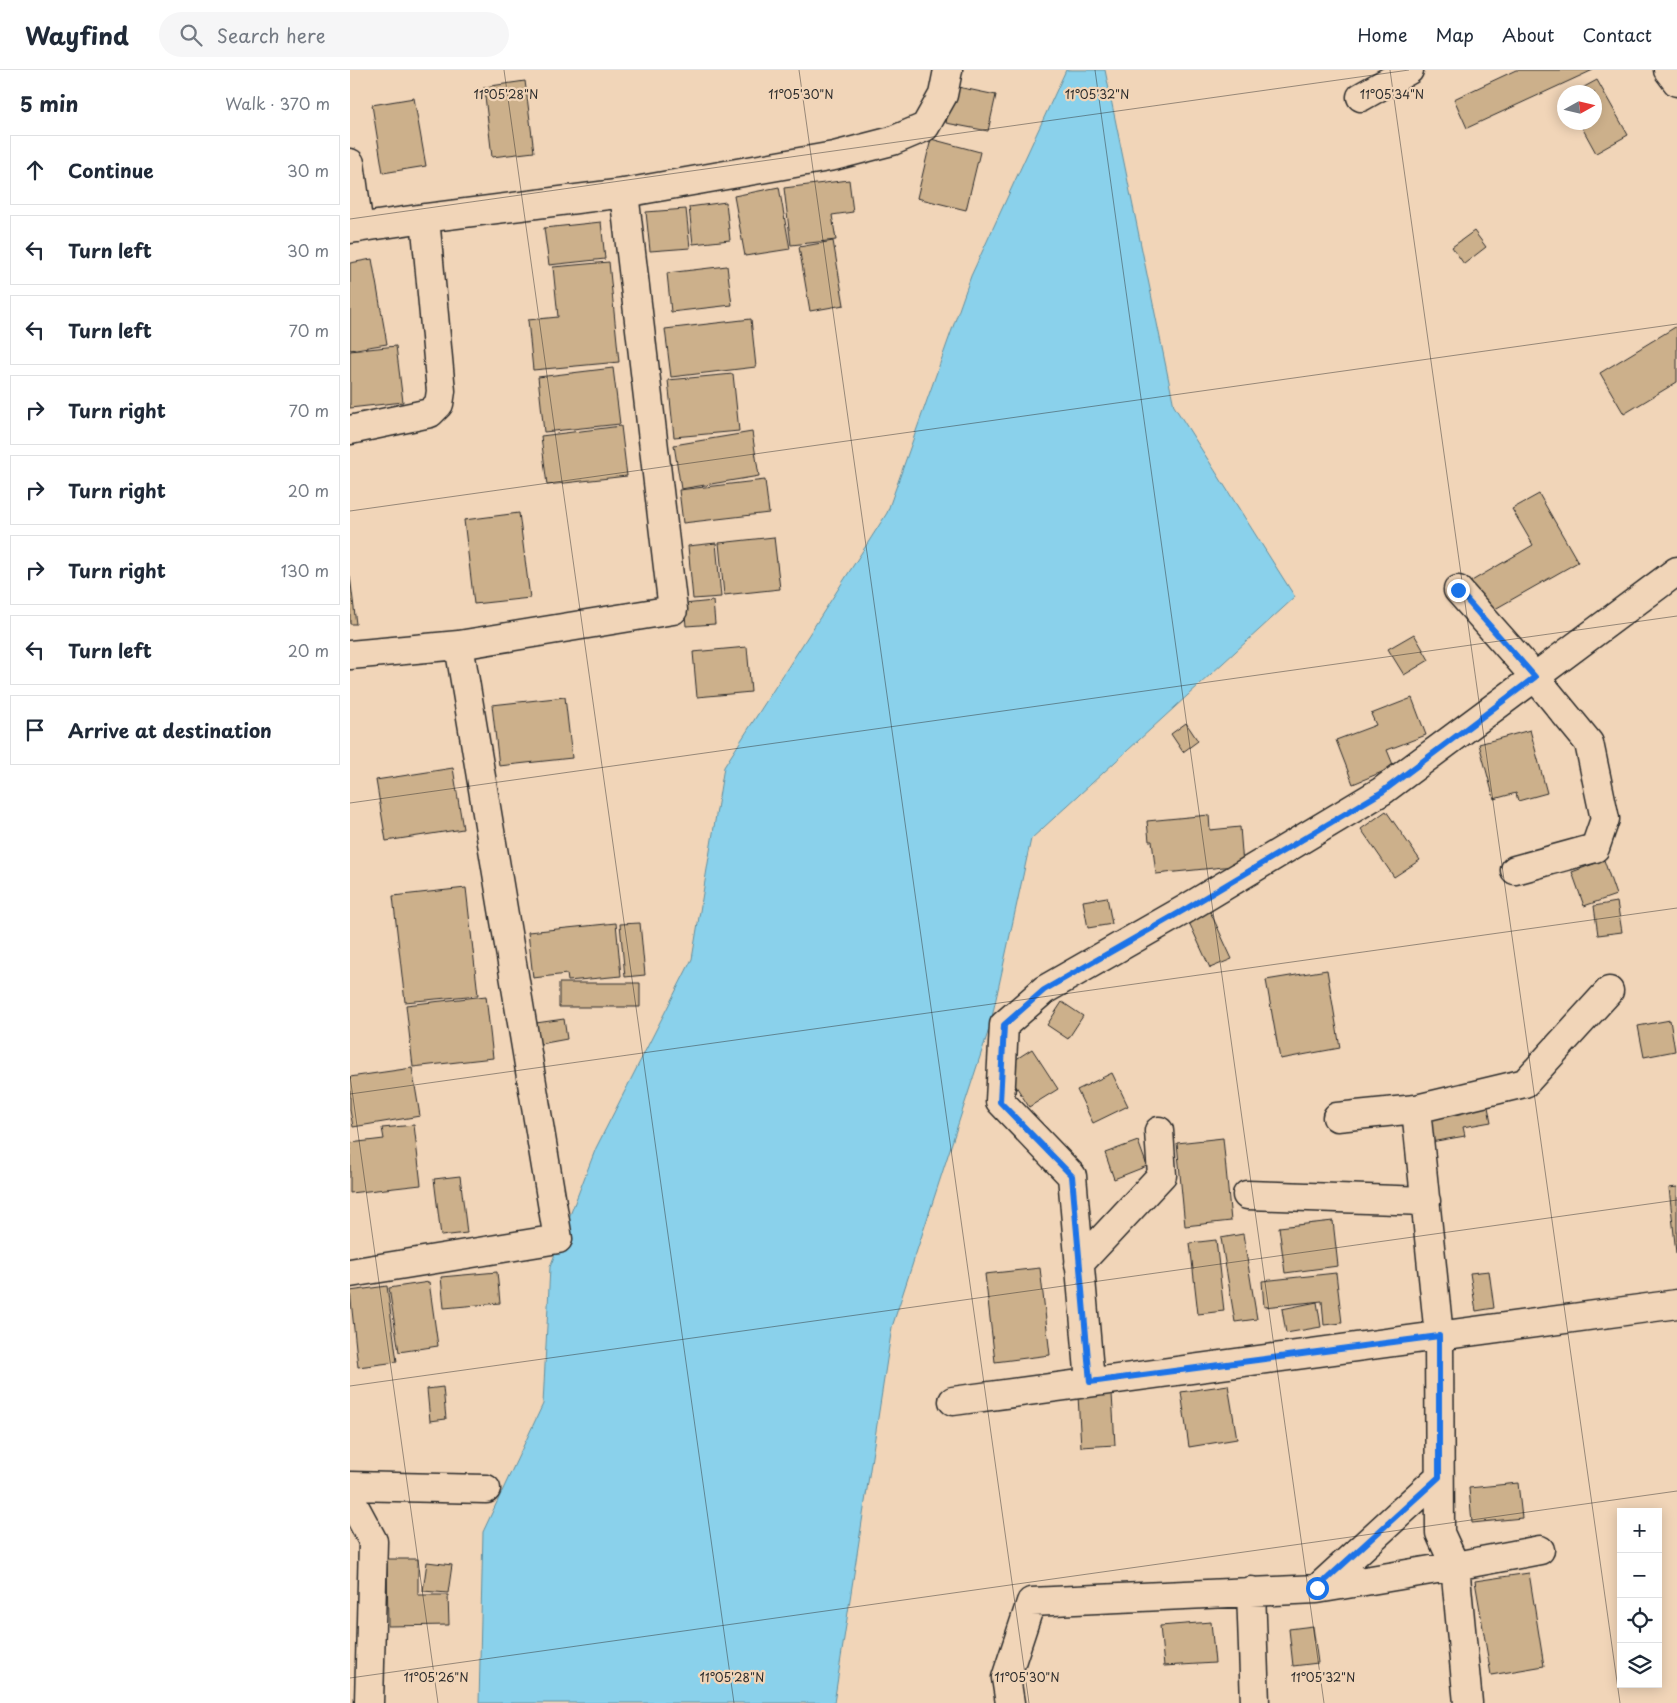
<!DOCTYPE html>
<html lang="en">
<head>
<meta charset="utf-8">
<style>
  body { margin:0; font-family:"Playpen Sans",sans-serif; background:#f6f6f7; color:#1f2937 }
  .controls { position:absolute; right:15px; bottom:15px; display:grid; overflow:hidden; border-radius:0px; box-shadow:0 2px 12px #0003 }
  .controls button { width:45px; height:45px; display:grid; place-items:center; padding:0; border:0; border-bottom:1px solid #e0e1e3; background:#fff; color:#1f2937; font:25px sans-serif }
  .compass { position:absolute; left:1207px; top:15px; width:45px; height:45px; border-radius:50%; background:#fff; box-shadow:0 2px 12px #0003; rotate:82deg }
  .stop { position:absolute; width:15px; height:15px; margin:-11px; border:4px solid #1a73e8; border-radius:50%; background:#fff }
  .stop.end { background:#1a73e8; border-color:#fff; box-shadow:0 1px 5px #0008 }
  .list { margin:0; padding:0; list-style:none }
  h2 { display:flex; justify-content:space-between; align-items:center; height:65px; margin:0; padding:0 20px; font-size:21px }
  h2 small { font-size:16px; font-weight:400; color:#747a83 }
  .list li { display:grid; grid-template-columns:32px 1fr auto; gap:15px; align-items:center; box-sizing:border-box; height:70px; margin:0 10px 10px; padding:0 10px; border:1px solid #e0e1e3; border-radius:0px }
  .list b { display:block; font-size:19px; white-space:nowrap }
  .list em { font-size:16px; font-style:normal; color:#747a83 }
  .icon { flex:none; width:28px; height:28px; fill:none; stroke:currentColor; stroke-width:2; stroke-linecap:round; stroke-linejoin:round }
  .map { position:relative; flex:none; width:1327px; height:1633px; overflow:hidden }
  header { display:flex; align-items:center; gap:30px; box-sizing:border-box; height:70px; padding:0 25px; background:#fff; border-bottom:1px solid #e0e1e3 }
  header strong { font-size:24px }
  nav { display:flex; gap:28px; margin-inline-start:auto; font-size:18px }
  .search { width:350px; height:45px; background:#f6f6f7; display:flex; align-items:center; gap:12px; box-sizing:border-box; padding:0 18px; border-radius:28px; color:#747a83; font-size:19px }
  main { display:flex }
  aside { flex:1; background:#fff }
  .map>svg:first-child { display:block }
  .water { fill:#8ad1eb; stroke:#648f9e }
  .building { fill:#ccb08b; stroke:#2b2b2b }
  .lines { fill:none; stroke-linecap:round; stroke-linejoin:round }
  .minor-casing { stroke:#2b2b2b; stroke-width:31 }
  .trunk-casing { stroke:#2b2b2b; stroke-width:31 }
  .minor { stroke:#f1d5b8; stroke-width:28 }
  .trunk { stroke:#f1d5b8; stroke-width:28 }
  .route { stroke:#1a73e8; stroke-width:6 }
  .ticks { fill:none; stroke:#2b2b2b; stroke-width:1; stroke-opacity:0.45 }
  .ticks-label { font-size:12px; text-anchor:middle; fill:#2b2b2b; stroke:#f1d5b8; stroke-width:4.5; stroke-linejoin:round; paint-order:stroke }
</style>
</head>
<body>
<header>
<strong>Wayfind</strong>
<div class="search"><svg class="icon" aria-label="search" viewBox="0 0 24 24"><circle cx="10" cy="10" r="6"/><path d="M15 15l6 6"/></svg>Search here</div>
<nav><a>Home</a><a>Map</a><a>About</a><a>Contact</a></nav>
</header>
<main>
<aside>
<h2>5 min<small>Walk · 370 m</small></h2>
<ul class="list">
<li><svg class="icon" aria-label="ahead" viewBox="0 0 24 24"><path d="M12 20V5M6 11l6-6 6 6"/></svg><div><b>Continue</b></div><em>30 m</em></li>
<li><svg class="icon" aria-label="left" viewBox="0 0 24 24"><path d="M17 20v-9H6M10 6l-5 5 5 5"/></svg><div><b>Turn left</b></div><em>30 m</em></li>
<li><svg class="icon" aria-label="left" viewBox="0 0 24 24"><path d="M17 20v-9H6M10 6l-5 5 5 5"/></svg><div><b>Turn left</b></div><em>70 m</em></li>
<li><svg class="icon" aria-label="right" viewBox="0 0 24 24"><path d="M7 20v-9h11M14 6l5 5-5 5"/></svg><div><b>Turn right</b></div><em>70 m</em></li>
<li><svg class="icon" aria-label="right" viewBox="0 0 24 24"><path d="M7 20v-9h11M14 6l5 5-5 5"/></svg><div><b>Turn right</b></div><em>20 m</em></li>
<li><svg class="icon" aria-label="right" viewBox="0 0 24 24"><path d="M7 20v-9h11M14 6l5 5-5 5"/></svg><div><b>Turn right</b></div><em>130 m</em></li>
<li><svg class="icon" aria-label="left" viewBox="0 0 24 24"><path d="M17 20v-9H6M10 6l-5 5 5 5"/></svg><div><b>Turn left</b></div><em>20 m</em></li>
<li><svg class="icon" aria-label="arrive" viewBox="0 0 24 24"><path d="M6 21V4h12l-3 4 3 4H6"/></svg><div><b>Arrive at destination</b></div></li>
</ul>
</aside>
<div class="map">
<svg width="1327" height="1633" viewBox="0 0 1327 1633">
  <rect width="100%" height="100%" fill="#f1d5b8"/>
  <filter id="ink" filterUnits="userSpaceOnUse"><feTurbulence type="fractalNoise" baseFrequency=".02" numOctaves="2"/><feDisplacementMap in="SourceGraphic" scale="10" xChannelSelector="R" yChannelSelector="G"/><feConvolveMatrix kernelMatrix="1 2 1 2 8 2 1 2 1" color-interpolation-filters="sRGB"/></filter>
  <g filter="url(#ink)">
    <!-- water -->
    <path class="water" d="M716,0H755L824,336L945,527L681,769L640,956L542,1257L484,1633H129L133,1462L193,1334L200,1197L246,1078L342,889L374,697L537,443L621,206Z"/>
    <!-- building -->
    <path class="building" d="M1166,0H1243L1117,58L1104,29Z
      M1247,10L1278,65L1246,83L1229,52H1244V22H1225Z
      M175,11L184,82L142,87L134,17Z
      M603,16L646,25L638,61L596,53Z
      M64,28L76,96L33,103L22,35Z
      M581,69L630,82L616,140L567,128Z
      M499,110L503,142L482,145L486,170L441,175L434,118Z
      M429,117L440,179L395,186L384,126Z
      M376,132L380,170L343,174L339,137Z
      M336,139L340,178L300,181L296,142Z
      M251,152L255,189L199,195L194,158Z
      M1124,161L1136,177L1114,194L1102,177Z
      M483,171L494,235L460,241L449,177Z
      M22,189L37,274L0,280V193Z
      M259,192L269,292L183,300L178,250L208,247L203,197Z
      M377,196L382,235L321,242L317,203Z
      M401,249L406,297L321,307L315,259Z
      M1327,256V312L1274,344L1250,303Z
      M46,276L53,332L0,338V281Z
      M263,298L270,354L194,362L188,307Z
      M383,304L389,361L324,367L318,310Z
      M271,356L277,406L197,415L191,366Z
      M402,362L409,406L331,419L324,375Z
      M415,410L419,443L333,453L329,420Z
      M1189,424L1228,492L1138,543L1120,512L1183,475L1162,439Z
      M169,443L180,528L124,534L114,450Z
      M424,467L430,519L374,525L369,473Z
      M366,473L371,527L343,529L338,476Z
      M0,506L6,554H0Z
      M363,531L365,554L336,556L334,534Z
      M1064,564L1079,590L1054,605L1038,579Z
      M397,577L401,622L347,627L343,582Z
      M215,627L222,688L149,696L142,635Z
      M1062,628L1076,665L1037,680L1044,697L1003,714L986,670L1026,655L1021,644Z
      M836,653L848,671L833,682L821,664Z
      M1180,660L1197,723L1168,731L1166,723L1144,729L1129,674Z
      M103,698L113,759L36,771L26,710Z
      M1036,741L1070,790L1044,807L1011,759Z
      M859,745L860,760L890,757L893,795L806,804L802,771H799L797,751Z
      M1254,790L1266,825L1234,836L1222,802Z
      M116,818L128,925L55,932L43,826Z
      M757,827L762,854L738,858L733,831Z
      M1267,832L1272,862L1248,865L1244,836Z
      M859,839L882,889L860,898L837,848Z
      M266,853L271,906L218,911L217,904L183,908L178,862Z
      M290,853L295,905L275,907L270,854Z
      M977,900L990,978L930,989L916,910Z
      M209,913H290V937H209Z
      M136,926L143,988L63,997L56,935Z
      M712,932L733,946L718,969L697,955Z
      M214,949L217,969L190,974L186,953Z
      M1320,950L1325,981L1294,987L1288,956Z
      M682,979L708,1019L679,1037L654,997Z
      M62,998L70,1046L3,1057L0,1040V1007Z
      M762,1003L778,1036L743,1053L727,1020Z
      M1137,1032L1141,1052L1113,1057L1115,1066L1075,1073L1070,1043Z
      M64,1055L71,1115L0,1123V1073L34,1069L32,1058Z
      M873,1068L881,1151L835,1156L827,1073Z
      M788,1071L797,1096L764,1109L755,1083Z
      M110,1106L117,1163L91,1166L84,1109Z
      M1327,1117V1183H1326L1319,1118Z
      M983,1151L988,1196L935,1203L929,1157Z
      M893,1164L907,1249L885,1252L871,1168Z
      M866,1170L874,1241L848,1244L840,1173Z
      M690,1198L700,1285L645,1292L635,1204Z
      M1139,1201L1144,1238L1126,1241L1120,1203Z
      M147,1202L150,1233L94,1238L91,1207Z
      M986,1203L992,1253L974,1255L972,1231L914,1237L912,1211Z
      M79,1212L88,1276L49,1282L39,1218Z
      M37,1216L47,1292L8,1297L0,1221Z
      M967,1232L971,1257L936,1263L932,1239Z
      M878,1315L887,1369L839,1377L831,1322Z
      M93,1317L96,1349L80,1351L77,1319Z
      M762,1324L765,1375L731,1377L728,1326Z
      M1168,1413L1172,1448L1122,1453L1119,1418Z
      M37,1489H68V1525H98L99,1555L38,1556Z
      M77,1492L102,1495L98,1523L73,1521Z
      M1179,1503L1194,1596L1141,1605L1125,1511Z
      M861,1552L865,1593L814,1596L810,1556Z
      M963,1556L968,1593L943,1596L939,1559Z"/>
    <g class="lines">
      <defs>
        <path id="minor" d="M1011,27L1059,0
          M0,93L9,158
          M0,159L75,148L274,123L484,86L542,71L575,57L593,25L598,0
          M0,360L80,343L89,334L91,321L75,148
          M1108,520L1185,607L1239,673L1255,749L1245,778L1165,800
          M0,585L109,575L323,540L274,123
          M1066,1039L1089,1266L1090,1463L1105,1496L1118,1633
          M987,1047L1066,1039L1175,1013L1259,921
          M897,1125L1076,1131
          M729,1194L812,1105L809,1061
          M0,1203L208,1169L109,575
          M740,1312L722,1106L650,1031L654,955L694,920L834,840L1032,721L1327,501
          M603,1331L1327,1234
          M0,1416L136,1419
          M0,1428L23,1471L19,1633
          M967,1519L1089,1407
          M901,1521L905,1633
          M660,1633L656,1608L681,1532L967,1519L1105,1496L1190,1480"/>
        <path id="trunk" d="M1318,0L1327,12"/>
      </defs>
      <!-- minor casing -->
      <use href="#minor" class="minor-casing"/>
      <!-- trunk casing -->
      <use href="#trunk" class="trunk-casing"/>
      <!-- minor -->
      <use href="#minor" class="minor"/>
      <!-- trunk -->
      <use href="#trunk" class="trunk"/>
    </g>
  </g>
  <g class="lines" filter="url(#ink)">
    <!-- route -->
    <path class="route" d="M967,1518L1089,1407V1266L740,1312L722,1106L650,1032L654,955L694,920L834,840L1032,722L1185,607L1108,520"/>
  </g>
  <!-- ticks -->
  <path class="ticks" d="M154,0L384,1633M449,0L679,1633M745,0L974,1633M1040,0L1270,1633M0,149L1059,0M0,441L1327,254M0,733L1327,546M0,1006L88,1633M0,1024L1327,838M0,1316L1327,1130M0,1608L1327,1421"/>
  <g class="ticks-label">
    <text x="156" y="29">11°05'28"N</text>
    <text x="451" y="29">11°05'30"N</text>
    <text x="747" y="29">11°05'32"N</text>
    <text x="1042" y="29">11°05'34"N</text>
    <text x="86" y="1612">11°05'26"N</text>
    <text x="382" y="1612">11°05'28"N</text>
    <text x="677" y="1612">11°05'30"N</text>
    <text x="973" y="1612">11°05'32"N</text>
  </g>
</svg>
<div class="controls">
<button>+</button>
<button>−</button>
<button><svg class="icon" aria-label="locate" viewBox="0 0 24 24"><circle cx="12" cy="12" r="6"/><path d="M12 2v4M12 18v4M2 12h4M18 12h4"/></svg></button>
<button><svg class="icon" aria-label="layers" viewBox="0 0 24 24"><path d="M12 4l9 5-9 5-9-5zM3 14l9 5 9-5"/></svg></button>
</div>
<svg class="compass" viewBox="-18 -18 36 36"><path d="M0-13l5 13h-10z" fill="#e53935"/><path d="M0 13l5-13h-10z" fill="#747a83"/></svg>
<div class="stop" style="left:967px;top:1518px"></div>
<div class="stop end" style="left:1108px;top:520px"></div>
</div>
</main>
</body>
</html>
